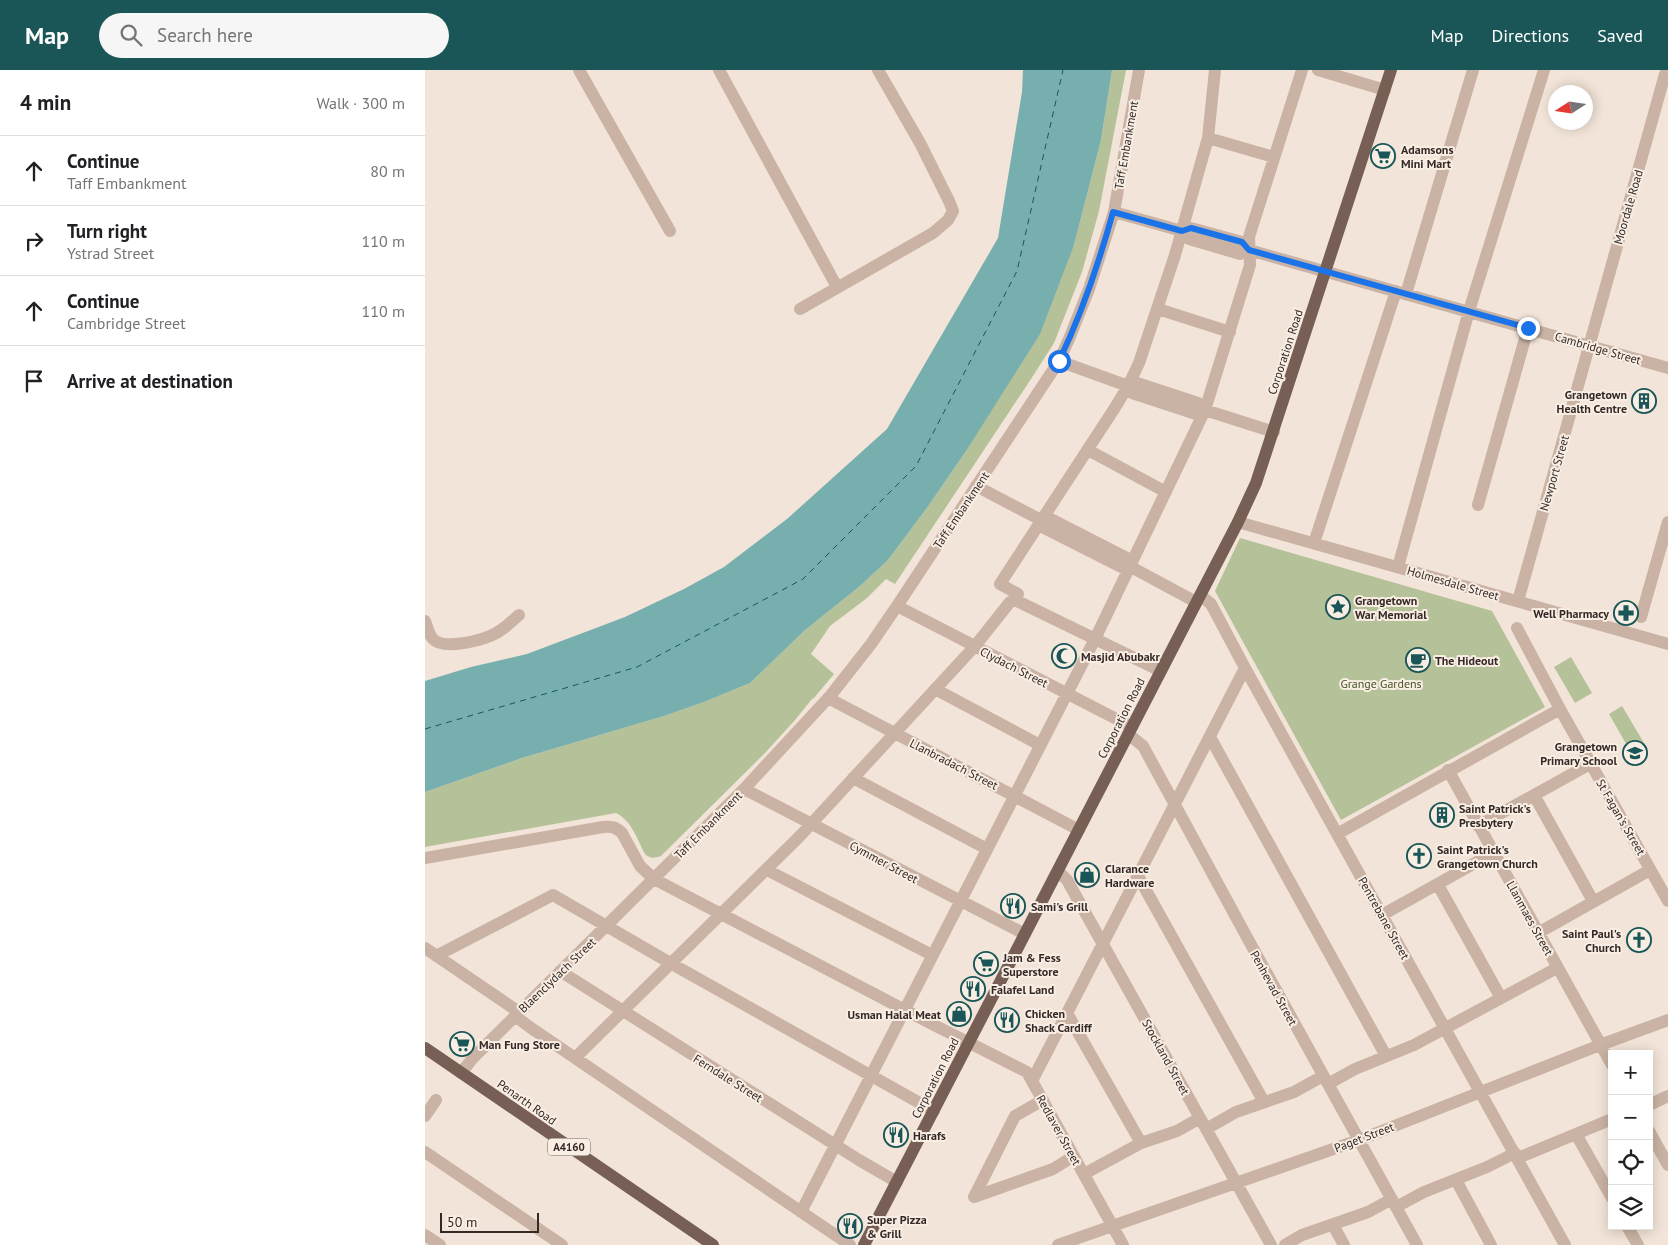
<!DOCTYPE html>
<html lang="en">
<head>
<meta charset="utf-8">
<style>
  body { margin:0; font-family:"PT Sans",sans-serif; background:#f6f6f6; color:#202124 }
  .controls { position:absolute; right:15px; bottom:15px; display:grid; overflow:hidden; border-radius:0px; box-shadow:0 2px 12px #0003 }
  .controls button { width:45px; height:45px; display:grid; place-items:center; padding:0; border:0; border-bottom:1px solid #e0e0e0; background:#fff; color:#202124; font:25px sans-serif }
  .compass { position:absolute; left:1123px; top:15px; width:45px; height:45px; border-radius:50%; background:#fff; box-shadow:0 2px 12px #0003; rotate:258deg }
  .scale { position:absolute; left:15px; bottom:12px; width:99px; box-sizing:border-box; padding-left:5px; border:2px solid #352926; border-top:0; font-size:14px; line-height:18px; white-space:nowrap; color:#352926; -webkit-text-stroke:4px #f9eee4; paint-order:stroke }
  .stop { position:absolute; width:15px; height:15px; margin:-11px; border:4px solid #1a73e8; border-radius:50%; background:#fff }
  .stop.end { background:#1a73e8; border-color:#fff; box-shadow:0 1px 5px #0008 }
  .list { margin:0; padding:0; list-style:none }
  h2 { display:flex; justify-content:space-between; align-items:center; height:65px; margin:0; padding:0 20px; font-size:21px }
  h2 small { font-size:16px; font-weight:400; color:#757577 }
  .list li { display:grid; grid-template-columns:32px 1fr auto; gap:15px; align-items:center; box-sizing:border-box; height:70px; padding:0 20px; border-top:1px solid #e0e0e0 }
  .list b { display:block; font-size:19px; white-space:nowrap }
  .list p { margin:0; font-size:16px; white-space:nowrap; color:#757577 }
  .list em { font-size:16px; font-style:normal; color:#757577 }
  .icon { flex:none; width:28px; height:28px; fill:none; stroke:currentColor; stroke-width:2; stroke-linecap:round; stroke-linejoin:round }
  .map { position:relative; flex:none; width:1243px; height:1175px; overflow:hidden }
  header { display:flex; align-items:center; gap:30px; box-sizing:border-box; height:70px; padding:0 25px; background:#1a5657; color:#fff }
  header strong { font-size:24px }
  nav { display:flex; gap:28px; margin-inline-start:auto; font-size:18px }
  .search { width:350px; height:45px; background:#f6f6f6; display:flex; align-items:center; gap:12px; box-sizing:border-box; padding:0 18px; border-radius:28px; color:#757577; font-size:19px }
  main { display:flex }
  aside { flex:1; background:#fff }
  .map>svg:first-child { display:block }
  .green { fill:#b5c198 }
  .water { fill:#76afae }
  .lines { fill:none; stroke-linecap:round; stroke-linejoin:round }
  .ferry { stroke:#1a5657; stroke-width:1; stroke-dasharray:6 5; stroke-linecap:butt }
  .minor { stroke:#cab3a4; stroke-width:12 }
  .major { stroke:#775f56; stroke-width:12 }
  .route { stroke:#1a73e8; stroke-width:6 }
  .labels { text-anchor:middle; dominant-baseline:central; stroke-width:4; stroke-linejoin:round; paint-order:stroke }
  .shield { fill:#f9eee4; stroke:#70645f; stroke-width:1 }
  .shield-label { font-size:11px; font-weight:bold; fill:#352926 }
  .street-label { font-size:12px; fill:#352926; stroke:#f9eee4 }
  .poi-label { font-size:12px; font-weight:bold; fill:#352926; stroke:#f9eee4; text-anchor:start }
  .park-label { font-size:12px; fill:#465329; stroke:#f9eee4 }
</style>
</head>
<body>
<header>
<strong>Map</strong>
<div class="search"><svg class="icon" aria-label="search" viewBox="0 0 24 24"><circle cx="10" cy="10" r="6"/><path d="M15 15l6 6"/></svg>Search here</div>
<nav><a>Map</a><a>Directions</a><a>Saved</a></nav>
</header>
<main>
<aside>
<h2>4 min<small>Walk · 300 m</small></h2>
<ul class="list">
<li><svg class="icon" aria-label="ahead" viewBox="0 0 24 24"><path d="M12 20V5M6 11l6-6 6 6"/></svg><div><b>Continue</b><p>Taff Embankment</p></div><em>80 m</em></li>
<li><svg class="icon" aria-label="right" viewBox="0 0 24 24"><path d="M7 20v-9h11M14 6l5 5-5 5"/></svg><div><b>Turn right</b><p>Ystrad Street</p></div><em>110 m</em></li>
<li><svg class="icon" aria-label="ahead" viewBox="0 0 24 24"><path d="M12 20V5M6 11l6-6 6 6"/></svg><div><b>Continue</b><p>Cambridge Street</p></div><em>110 m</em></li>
<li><svg class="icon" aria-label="arrive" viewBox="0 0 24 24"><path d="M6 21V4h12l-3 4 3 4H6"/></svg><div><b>Arrive at destination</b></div></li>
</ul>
</aside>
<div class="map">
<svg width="1243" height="1175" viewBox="0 0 1243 1175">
  <rect width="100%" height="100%" fill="#f2e4d8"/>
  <!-- green -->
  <path class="green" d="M687,0H701L674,141L657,202L629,273L606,309L470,514L461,509L442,528L405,556L386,584L409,604L389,628L387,629L370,650L341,682L236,786C230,788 225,789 220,784C212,769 207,751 191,743L0,777V722L97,688L239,646L279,632L325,613L379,561L435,516L463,490L504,435L541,381L649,175L676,70Z
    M815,468L1067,541L1120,637L916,750L790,521Z
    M1146,587L1167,623L1150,633L1129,597Z
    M1197,636L1222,678L1208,686L1184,644Z"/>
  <!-- water -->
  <path class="water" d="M598,0H687L676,70L649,175L615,264L541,381L504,435L463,490L435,516L379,561L325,613L279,632L239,646L97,688L0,722V611L46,597L102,584L200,547L259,519L299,497L362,449L462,359L573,168L597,22Z"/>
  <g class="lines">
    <!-- ferry -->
    <path class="ferry" d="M0,659L212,597L378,509L491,396L592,201L638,0"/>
    <!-- minor -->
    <path class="minor" d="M154,0L245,161
      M294,0L412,217
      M893,0L960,20
      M783,68L849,87
      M689,142L757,161L766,158L817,172L824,180L1243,298
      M757,161L764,169L815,184L824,180
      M981,224L1048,0
      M375,239L508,163L523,150L528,141L524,131L495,73L453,0
      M733,239L805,262
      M634,291L703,316L712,313L773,333L780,340L849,362
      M703,316L707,323L771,344L780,340
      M663,380L741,422
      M551,416L616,450L619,458L700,499L706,497L771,532
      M1053,435L1103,258
      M616,450L624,448L706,490V497
      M813,452L1243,574
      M889,473L971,221
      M973,497L1044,241L1119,0
      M775,525L786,534L820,598L1140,1175
      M1093,531L1240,4L1243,0
      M472,536L707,657
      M1216,547L1243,452
      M0,551C2,556 4,565 8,569C18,580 53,571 65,566C76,562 85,553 94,545
      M1092,558L1135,639L1243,831
      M736,601L590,530L593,524L575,514L691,336L703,316L714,293L750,185L783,68L790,0
      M510,619L615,675
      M403,628L654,760
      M703,664L718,676L824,871L992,1175
      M785,667L961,986
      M1023,700L1187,995
      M428,708L562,779
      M319,719L600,864
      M1109,725L1168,831
      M1053,756L1165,694
      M912,764L1135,639
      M0,788L178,757C186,756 191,757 197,763L215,796L229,809L505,953L602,1002L698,1175
      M342,800L507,885
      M633,801L642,810L846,1175
      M713,806L839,1032
      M1013,815L1076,928
      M957,845L1068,783
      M1113,863L1225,800
      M0,878L94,942
      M11,886L128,825L247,894L509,1041
      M135,901L434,1090L472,1112
      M642,943L716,1073
      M90,946L106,958L425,1175
      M150,988L375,766L550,576L585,532L590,530
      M36,1003L48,988L319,719L406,625L446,574L472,536L634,291L644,269L664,219L689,142L714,0
      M607,1011L820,598
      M903,1014L930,999L989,975L1132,898
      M618,1030L590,1046L549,1127L628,1099L649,1086
      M1224,1035L1243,1026
      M0,1046L11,1030
      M781,1059L811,1042L869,1022L898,1006
      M1224,1061L1243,1095
      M1151,1064L1187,1128
      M0,1082L137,1175
      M1093,1088L1187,1049
      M659,1104L716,1073L752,1061L775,1048
      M1031,1110L1066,1175
      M971,1137L999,1122L1062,1097L1090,1083
      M376,1142L670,569L780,340L825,195L824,167L877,0
      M908,1155L919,1175
      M1202,1156L1213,1175
      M0,1165L15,1175
      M633,1175L934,1070L1175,975L1243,950
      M860,1175L877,1165L943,1142L967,1129"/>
    <!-- major -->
    <path class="major" d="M0,978L288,1175
      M439,1175L813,452L831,413L966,0"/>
  </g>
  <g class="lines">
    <!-- route -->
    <path class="route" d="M634,291C657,243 674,193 688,142L757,161L766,158L817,172L824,180L1103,258"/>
  </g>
  <!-- icons -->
  <defs>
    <symbol id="supermarket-ring" viewBox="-11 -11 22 22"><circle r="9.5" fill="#f9eee4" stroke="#1a5657" stroke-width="1.5"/><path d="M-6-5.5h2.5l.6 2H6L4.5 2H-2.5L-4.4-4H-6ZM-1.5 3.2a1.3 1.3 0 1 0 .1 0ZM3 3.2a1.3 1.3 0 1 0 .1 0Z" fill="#1a5657"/></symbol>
    <symbol id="building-ring" viewBox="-11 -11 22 22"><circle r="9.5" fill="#f9eee4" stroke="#1a5657" stroke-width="1.5"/><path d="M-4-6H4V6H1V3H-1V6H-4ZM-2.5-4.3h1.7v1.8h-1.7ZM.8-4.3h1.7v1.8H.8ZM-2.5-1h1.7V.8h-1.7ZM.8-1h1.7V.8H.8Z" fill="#1a5657"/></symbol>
    <symbol id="sight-ring" viewBox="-11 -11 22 22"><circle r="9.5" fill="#f9eee4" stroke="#1a5657" stroke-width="1.5"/><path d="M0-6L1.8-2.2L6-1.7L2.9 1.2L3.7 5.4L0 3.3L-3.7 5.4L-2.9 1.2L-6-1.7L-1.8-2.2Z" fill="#1a5657"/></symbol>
    <symbol id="pharmacy-ring" viewBox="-11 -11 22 22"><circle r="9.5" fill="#f9eee4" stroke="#1a5657" stroke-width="1.5"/><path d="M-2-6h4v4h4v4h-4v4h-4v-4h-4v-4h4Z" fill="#1a5657"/></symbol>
    <symbol id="mosque-ring" viewBox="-11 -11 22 22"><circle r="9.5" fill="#f9eee4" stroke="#1a5657" stroke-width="1.5"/><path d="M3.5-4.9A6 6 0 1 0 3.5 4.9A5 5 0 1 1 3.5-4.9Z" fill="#1a5657"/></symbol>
    <symbol id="cafe-ring" viewBox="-11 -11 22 22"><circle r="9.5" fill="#f9eee4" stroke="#1a5657" stroke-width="1.5"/><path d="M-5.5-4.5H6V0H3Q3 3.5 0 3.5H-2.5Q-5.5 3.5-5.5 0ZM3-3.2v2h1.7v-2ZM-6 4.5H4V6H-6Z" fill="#1a5657"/></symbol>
    <symbol id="school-ring" viewBox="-11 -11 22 22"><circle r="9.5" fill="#f9eee4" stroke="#1a5657" stroke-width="1.5"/><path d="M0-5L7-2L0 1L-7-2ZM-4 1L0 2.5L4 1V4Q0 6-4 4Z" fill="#1a5657"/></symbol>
    <symbol id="church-ring" viewBox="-11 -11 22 22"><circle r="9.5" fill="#f9eee4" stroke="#1a5657" stroke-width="1.5"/><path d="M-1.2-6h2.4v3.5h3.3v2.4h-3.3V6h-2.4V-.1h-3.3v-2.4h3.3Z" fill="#1a5657"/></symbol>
    <symbol id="shop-ring" viewBox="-11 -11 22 22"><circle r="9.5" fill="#f9eee4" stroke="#1a5657" stroke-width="1.5"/><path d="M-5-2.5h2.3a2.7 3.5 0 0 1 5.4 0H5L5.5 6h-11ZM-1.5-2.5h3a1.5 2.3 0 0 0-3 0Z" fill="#1a5657"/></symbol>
    <symbol id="restaurant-ring" viewBox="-11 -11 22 22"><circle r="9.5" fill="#f9eee4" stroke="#1a5657" stroke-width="1.5"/><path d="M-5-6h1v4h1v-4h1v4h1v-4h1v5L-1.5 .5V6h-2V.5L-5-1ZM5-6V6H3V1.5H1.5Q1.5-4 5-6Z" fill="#1a5657"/></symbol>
  </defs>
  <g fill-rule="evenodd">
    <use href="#supermarket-ring" x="944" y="72" width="28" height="28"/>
    <use href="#building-ring" x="1205" y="317" width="28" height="28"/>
    <use href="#sight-ring" x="899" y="523" width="28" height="28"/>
    <use href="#pharmacy-ring" x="1187" y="529" width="28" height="28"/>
    <use href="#mosque-ring" x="625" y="572" width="28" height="28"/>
    <use href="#cafe-ring" x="979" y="576" width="28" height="28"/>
    <use href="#school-ring" x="1196" y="669" width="28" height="28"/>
    <use href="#building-ring" x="1003" y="731" width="28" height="28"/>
    <use href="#church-ring" x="980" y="772" width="28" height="28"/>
    <use href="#shop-ring" x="648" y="791" width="28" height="28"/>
    <use href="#restaurant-ring" x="574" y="822" width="28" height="28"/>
    <use href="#church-ring" x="1200" y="856" width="28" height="28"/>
    <use href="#supermarket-ring" x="547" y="880" width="28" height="28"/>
    <use href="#restaurant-ring" x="534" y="905" width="28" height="28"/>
    <use href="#shop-ring" x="520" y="930" width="28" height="28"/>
    <use href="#restaurant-ring" x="568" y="936" width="28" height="28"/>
    <use href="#supermarket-ring" x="23" y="960" width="28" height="28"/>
    <use href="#restaurant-ring" x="457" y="1051" width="28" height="28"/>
    <use href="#restaurant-ring" x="411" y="1142" width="28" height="28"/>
  </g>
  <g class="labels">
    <!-- shield labels -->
    <rect class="shield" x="123" y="1068.5" width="42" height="17" rx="4"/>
    <g class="shield-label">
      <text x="144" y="1077">A4160</text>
    </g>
    <!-- street labels -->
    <g class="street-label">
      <text transform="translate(701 75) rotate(-80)">Taff Embankment</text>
      <text transform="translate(1203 137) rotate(-74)">Moordale Road</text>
      <text transform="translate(1173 278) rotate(16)">Cambridge Street</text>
      <text transform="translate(860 282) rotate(-72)">Corporation Road</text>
      <text transform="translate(1129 403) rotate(-74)">Newport Street</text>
      <text transform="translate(536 440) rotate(-56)">Taff Embankment</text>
      <text transform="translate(1028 513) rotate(16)">Holmesdale Street</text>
      <text transform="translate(589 597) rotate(27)">Clydach Street</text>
      <text transform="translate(696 648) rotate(-63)">Corporation Road</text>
      <text transform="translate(529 694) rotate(27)">Llanbradach Street</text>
      <text transform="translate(1196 747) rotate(60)">St Fagan's Street</text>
      <text transform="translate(283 755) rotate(-45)">Taff Embankment</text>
      <text transform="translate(459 792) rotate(28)">Cymmer Street</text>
      <text transform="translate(959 848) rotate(61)">Pentrebane Street</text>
      <text transform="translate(1105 848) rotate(61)">Llanmaes Street</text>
      <text transform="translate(132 905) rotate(-44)">Blaenclydach Street</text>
      <text transform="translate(849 918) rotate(61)">Penhevad Street</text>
      <text transform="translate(741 987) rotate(61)">Stockland Street</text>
      <text transform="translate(303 1008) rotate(32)">Ferndale Street</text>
      <text transform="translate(510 1008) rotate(-63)">Corporation Road</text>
      <text transform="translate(102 1032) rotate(35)">Penarth Road</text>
      <text transform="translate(634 1060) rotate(61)">Redlaver Street</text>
      <text transform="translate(939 1067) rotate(-21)">Paget Street</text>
    </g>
    <!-- poi labels -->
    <g class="poi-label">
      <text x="976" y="79">Adamsons<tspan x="976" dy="14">Mini Mart</tspan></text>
      <text x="1202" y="324" text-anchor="end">Grangetown<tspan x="1202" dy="14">Health Centre</tspan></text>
      <text x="930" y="530">Grangetown<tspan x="930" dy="14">War Memorial</tspan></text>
      <text x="1184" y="543" text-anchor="end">Well Pharmacy</text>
      <text x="656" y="586">Masjid Abubakr</text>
      <text x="1010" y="590">The Hideout</text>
      <text x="1192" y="676" text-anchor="end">Grangetown<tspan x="1192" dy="14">Primary School</tspan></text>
      <text x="1034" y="738">Saint Patrick's<tspan x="1034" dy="14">Presbytery</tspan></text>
      <text x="1012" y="779">Saint Patrick's<tspan x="1012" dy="14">Grangetown Church</tspan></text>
      <text x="680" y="798">Clarance<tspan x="680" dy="14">Hardware</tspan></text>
      <text x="606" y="836">Sami's Grill</text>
      <text x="1196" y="863" text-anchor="end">Saint Paul's<tspan x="1196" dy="14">Church</tspan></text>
      <text x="578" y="887">Jam &amp; Fess<tspan x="578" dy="14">Superstore</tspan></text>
      <text x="566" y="919">Falafel Land</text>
      <text x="600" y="943">Chicken<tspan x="600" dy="14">Shack Cardiff</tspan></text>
      <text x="516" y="944" text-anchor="end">Usman Halal Meat</text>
      <text x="54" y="974">Man Fung Store</text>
      <text x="488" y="1065">Harafs</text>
      <text x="442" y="1149">Super Pizza<tspan x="442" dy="14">&amp; Grill</tspan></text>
    </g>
    <!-- park labels -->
    <g class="park-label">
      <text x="956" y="613">Grange Gardens</text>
    </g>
  </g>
</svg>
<div class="controls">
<button>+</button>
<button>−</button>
<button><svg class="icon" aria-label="locate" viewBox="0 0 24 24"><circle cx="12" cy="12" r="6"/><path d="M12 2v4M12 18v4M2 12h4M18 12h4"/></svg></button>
<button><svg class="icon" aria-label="layers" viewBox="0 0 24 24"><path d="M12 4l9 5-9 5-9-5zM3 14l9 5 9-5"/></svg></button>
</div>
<svg class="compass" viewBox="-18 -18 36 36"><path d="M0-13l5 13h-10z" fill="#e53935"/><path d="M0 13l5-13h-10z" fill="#757577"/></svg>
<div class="scale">50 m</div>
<div class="stop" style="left:634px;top:291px"></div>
<div class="stop end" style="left:1103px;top:258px"></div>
</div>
</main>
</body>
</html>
